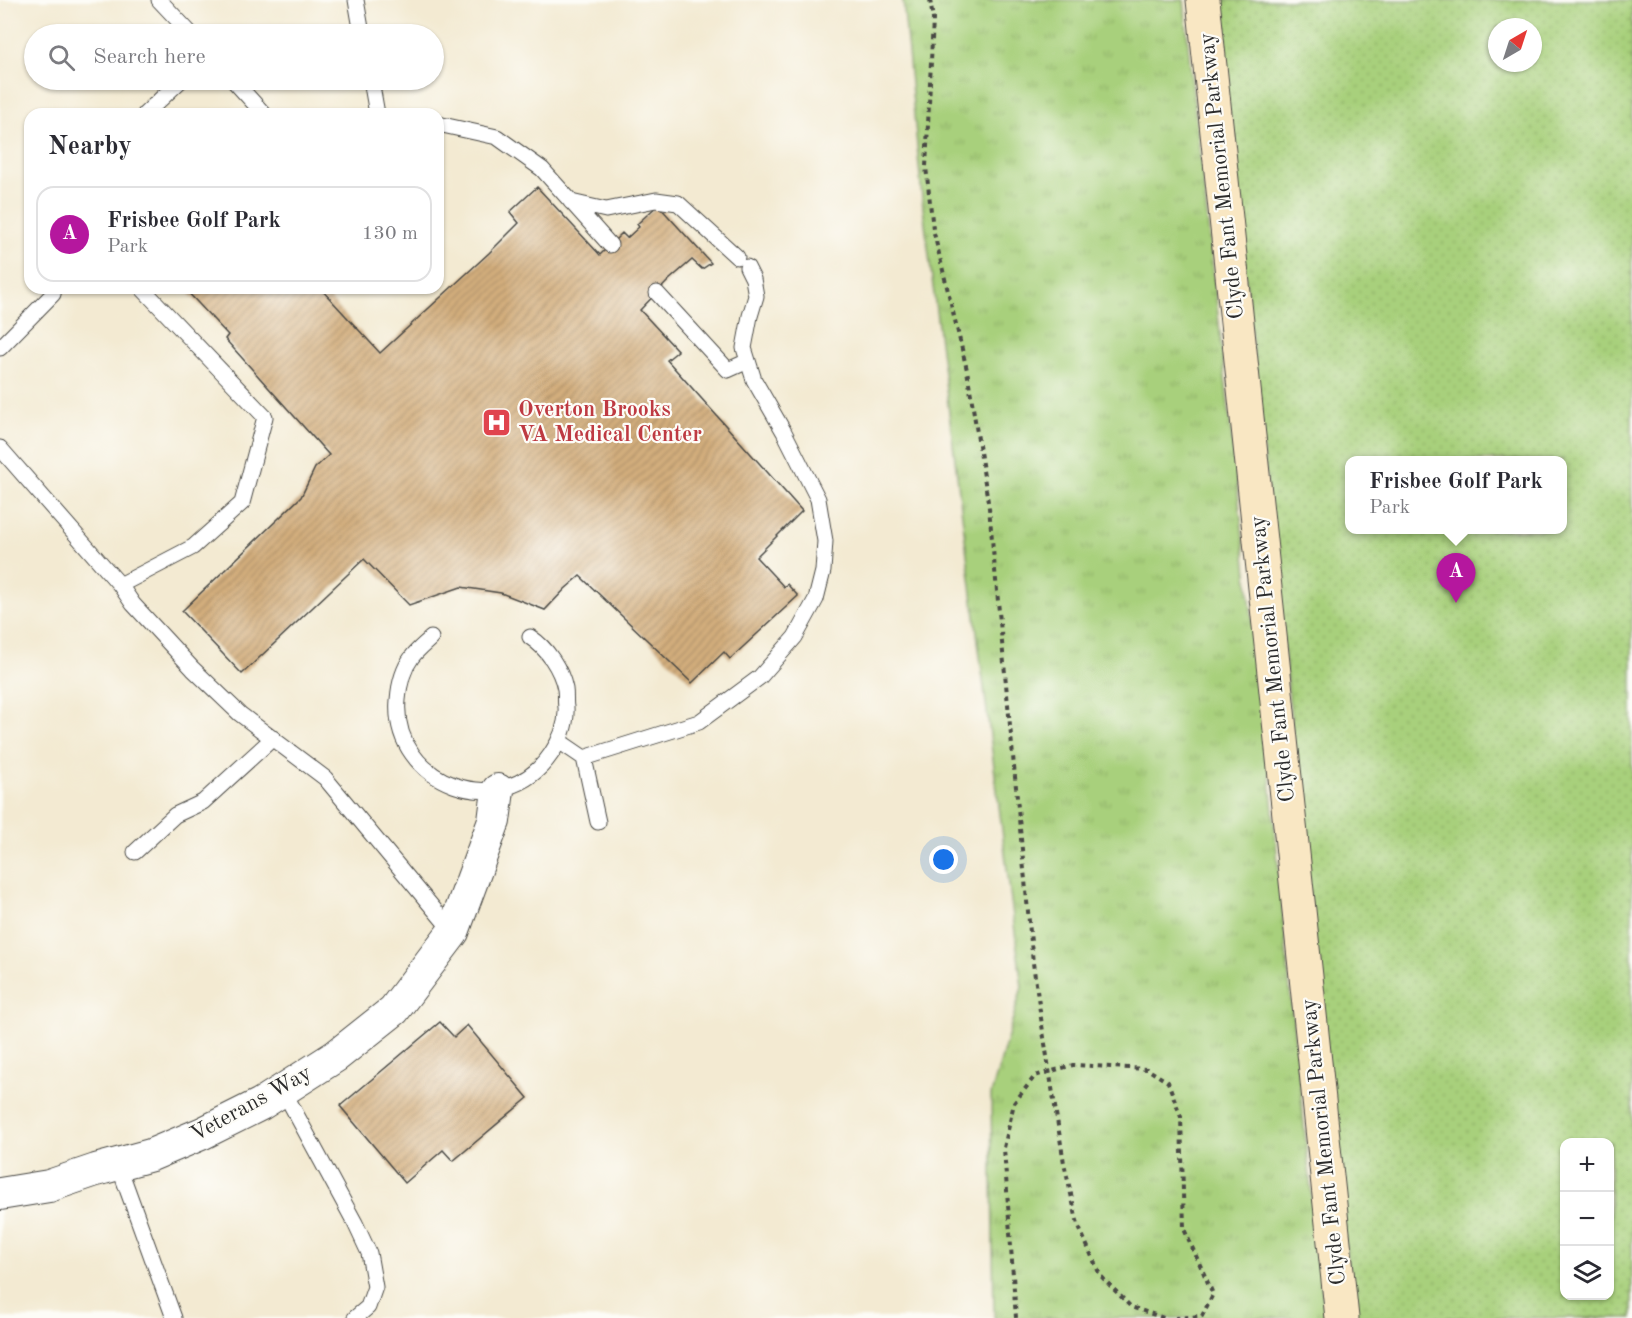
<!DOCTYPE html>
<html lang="en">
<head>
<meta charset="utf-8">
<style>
  body { margin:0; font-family:"Old Standard TT",serif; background:#f2f2f3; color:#2b2b33 }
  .controls { position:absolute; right:18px; bottom:18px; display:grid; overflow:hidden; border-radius:12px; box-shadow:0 2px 4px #0004 }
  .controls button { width:54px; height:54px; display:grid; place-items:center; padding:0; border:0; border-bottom:2px solid #e1e1e2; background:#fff; color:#2b2b33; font:30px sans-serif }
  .compass { position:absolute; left:1488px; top:18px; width:54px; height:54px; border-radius:50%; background:#fff; box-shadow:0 2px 4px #0004; rotate:39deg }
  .you { position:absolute; left:944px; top:860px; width:21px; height:21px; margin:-15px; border:4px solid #fff; border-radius:50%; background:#1a73e8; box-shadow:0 0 0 9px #1a73e833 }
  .badge { display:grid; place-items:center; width:39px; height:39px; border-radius:50%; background:#b5179e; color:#fff; font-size:20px; font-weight:700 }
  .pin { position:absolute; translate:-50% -50px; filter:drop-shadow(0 2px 3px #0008) }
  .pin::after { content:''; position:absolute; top:32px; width:21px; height:18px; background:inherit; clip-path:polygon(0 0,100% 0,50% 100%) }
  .popup { position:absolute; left:1345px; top:456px; width:222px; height:78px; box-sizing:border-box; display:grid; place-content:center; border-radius:12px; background:#fff; filter:drop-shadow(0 2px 4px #0005); font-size:20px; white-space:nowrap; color:#7c7c81 }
  .popup b { font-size:22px; color:#2b2b33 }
  .popup::after { content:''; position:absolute; left:50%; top:100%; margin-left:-12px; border:12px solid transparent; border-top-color:#fff }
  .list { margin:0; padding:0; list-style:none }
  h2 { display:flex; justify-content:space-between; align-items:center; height:78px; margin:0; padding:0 24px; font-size:26px }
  h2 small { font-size:20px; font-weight:400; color:#7c7c81 }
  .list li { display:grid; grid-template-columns:39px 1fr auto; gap:18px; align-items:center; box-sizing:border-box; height:96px; margin:0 12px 12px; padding:0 12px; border:2px solid #e1e1e2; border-radius:18px }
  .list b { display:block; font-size:22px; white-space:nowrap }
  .list p { margin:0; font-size:20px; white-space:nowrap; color:#7c7c81 }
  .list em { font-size:20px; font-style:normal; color:#7c7c81 }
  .icon { flex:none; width:33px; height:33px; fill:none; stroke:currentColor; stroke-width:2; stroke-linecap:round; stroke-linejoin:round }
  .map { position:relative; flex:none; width:1632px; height:1318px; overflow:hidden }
  .search { position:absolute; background:#fff; box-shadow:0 2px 4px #0004; left:24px; top:24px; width:420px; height:66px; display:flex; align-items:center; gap:15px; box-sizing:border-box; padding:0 21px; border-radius:33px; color:#7c7c81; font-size:22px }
  .panel { position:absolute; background:#fff; box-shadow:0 2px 4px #0004; left:24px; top:108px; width:420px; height:186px; border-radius:18px }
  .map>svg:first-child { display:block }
  .grass { fill:url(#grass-tufts); stroke:#6a7e53; stroke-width:1.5 }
  .park { fill:url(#park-dots); stroke:#6a7e53; stroke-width:1.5; fill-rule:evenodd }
  .building { fill:url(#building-hatch) }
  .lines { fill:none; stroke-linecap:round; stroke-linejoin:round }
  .service-casing { stroke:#494844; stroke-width:17 }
  .minor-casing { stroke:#494844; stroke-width:34 }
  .secondary-casing { stroke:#494844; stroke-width:35 }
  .path { stroke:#494844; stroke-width:4; stroke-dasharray:4.5 4.5; stroke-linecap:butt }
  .service { stroke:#fff; stroke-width:15 }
  .minor { stroke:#fff; stroke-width:32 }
  .secondary { stroke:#f9e7c3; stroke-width:33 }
  .path-bridge { stroke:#494844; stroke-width:4; stroke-dasharray:4.5 4.5; stroke-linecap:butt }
  .labels { text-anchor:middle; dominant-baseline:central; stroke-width:4.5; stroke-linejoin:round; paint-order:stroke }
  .street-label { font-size:22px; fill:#2b2b2b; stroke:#fdfcf7 }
  .health-label { font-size:22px; font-weight:bold; fill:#be3a42; stroke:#fdfcf7; text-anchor:start }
</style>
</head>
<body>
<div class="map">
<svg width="1632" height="1318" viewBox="0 0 1632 1318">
  <defs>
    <pattern id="grass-tufts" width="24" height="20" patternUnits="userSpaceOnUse" patternTransform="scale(1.5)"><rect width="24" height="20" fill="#a8d07b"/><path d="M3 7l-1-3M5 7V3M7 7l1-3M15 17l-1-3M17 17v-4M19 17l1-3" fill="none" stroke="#91b36a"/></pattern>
    <pattern id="park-dots" width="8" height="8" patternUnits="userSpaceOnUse" patternTransform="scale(1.5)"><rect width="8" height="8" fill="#a8d07b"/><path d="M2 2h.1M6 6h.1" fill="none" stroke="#91b36a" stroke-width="1.8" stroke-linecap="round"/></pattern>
    <pattern id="building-hatch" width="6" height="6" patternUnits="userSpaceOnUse" patternTransform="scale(1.5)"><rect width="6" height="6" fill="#d3ae7d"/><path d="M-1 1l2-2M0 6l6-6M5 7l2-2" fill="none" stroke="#ab8e67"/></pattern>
  </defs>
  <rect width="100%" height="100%" fill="#fdfcf7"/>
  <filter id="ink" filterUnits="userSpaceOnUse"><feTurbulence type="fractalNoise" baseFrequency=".0167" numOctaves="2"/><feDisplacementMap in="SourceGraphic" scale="12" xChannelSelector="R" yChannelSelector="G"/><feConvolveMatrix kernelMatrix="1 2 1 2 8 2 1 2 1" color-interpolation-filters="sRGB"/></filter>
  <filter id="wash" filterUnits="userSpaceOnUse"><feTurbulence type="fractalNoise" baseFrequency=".008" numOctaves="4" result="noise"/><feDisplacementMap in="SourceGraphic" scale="24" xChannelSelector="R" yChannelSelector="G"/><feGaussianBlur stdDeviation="1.35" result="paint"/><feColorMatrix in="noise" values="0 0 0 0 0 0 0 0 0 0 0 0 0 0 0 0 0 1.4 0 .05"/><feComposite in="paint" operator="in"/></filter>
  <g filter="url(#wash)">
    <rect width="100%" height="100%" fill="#f3ead2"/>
    <!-- grass -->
    <path class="grass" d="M903,0H1184L1191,75L1269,769L1294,1033L1325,1318H994L991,1095L1022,987L923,208Z"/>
    <!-- park -->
    <path class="park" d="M1217,0H1632V1318H1353ZM1497,27H1533V63H1497ZM1350,460H1562V530H1350ZM1564,1142H1610V1296H1564Z"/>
    <g id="blocks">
      <!-- building -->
      <path class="building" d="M537,187L600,255L622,233L627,238L639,227L637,224L658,205L711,263L702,269L692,260L669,280L640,310L678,351L667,360L802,511L756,557L784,587L787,584L798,596L730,659L724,652L692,683L580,576L565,589L545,610L501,593L461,587L409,605L364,559L242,674L182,611L301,497L315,468L329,455L225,339L228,335L184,288H320L380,353L489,253L519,223L510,212Z
        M440,1022L454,1037L467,1025L528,1098L453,1161L443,1150L405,1183L340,1106Z"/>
    </g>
  </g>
  <g filter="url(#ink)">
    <use href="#blocks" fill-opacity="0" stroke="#494844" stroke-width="1.5"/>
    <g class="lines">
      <defs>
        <path id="service" d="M159,0L191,34
          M356,0L362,34
          M233,80L264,114
          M371,80L377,114
          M145,114L181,80
          M438,124L497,137L542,169L610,245
          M571,202L606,210L656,200L678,203L737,257
          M657,293L728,370L748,361
          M0,348L53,294L54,288
          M0,448L120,585L133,604L193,669L240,714L325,778L453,932
          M120,585L193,547L242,503L265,417L142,288
          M431,638C425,644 417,650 412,657C403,669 399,686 398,700C391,784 503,825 551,754C560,741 567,724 566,707C565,702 566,695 565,689C561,669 547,648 530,637
          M559,741L584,758L598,822
          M584,758L699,722L760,677L795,637L816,599L823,571L825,541L818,499L784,432L754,380L744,348L750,316L756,296L753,279L747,267
          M135,852L175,815L203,802L273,738
          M283,1090L355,1223L369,1253L375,1287L368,1307L355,1318
          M118,1164L174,1318"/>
        <path id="minor" d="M0,1194L49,1186L96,1170L151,1155L203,1133L261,1104L336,1056L394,1010L453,932L494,821L498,790"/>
        <path id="secondary" d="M1203,0L1342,1318"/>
      </defs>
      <!-- service casing -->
      <use href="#service" class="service-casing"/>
      <!-- minor casing -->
      <use href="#minor" class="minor-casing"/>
      <!-- secondary casing -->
      <use href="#secondary" class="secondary-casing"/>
      <!-- path -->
      <path class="path" d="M930,0L933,19L926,167L933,229L967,370L989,508L1033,963L1042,1025
        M1056,1113L1064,1163L1078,1225L1100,1275L1131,1307L1164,1318
        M1016,1318L1004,1148L1014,1103L1035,1076L1073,1065L1147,1069L1168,1082L1181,1117L1184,1229L1213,1294L1202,1316L1176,1318"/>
      <!-- service -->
      <use href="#service" class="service"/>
      <!-- minor -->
      <use href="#minor" class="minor"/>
      <!-- secondary -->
      <use href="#secondary" class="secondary"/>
      <!-- path-bridge -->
      <path class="path-bridge" d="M1042,1025L1056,1113"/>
    </g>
  </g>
  <!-- icons -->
  <defs>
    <symbol id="hospital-square" viewBox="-11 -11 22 22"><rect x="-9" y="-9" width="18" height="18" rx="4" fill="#e0444e" stroke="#fdfcf7"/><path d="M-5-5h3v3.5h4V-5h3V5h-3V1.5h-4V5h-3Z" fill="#fff"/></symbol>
  </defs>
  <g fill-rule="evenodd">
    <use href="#hospital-square" x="480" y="406" width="33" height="33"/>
  </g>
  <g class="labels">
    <!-- street labels -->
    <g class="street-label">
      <text transform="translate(1222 176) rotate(-96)">Clyde Fant Memorial Parkway</text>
      <text transform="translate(1273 659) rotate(-96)">Clyde Fant Memorial Parkway</text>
      <text transform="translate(251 1104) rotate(-29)">Veterans Way</text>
      <text transform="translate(1324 1142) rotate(-96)">Clyde Fant Memorial Parkway</text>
    </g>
    <!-- health labels -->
    <g class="health-label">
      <text x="518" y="410">Overton Brooks<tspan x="518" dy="25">VA Medical Center</tspan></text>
    </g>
  </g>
</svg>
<div class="controls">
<button>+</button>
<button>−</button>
<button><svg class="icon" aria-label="layers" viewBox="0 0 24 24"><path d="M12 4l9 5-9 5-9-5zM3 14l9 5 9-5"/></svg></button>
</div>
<svg class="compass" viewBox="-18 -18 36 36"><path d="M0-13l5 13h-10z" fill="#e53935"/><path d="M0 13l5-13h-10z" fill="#7c7c81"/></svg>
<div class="you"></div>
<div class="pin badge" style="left:1456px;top:603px">A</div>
<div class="popup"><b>Frisbee Golf Park</b>Park</div>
<div class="search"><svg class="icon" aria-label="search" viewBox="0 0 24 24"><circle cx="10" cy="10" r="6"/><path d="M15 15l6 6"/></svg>Search here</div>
<section class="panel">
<h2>Nearby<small></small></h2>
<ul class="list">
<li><span class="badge">A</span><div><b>Frisbee Golf Park</b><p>Park</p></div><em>130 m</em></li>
</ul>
</section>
</div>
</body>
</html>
